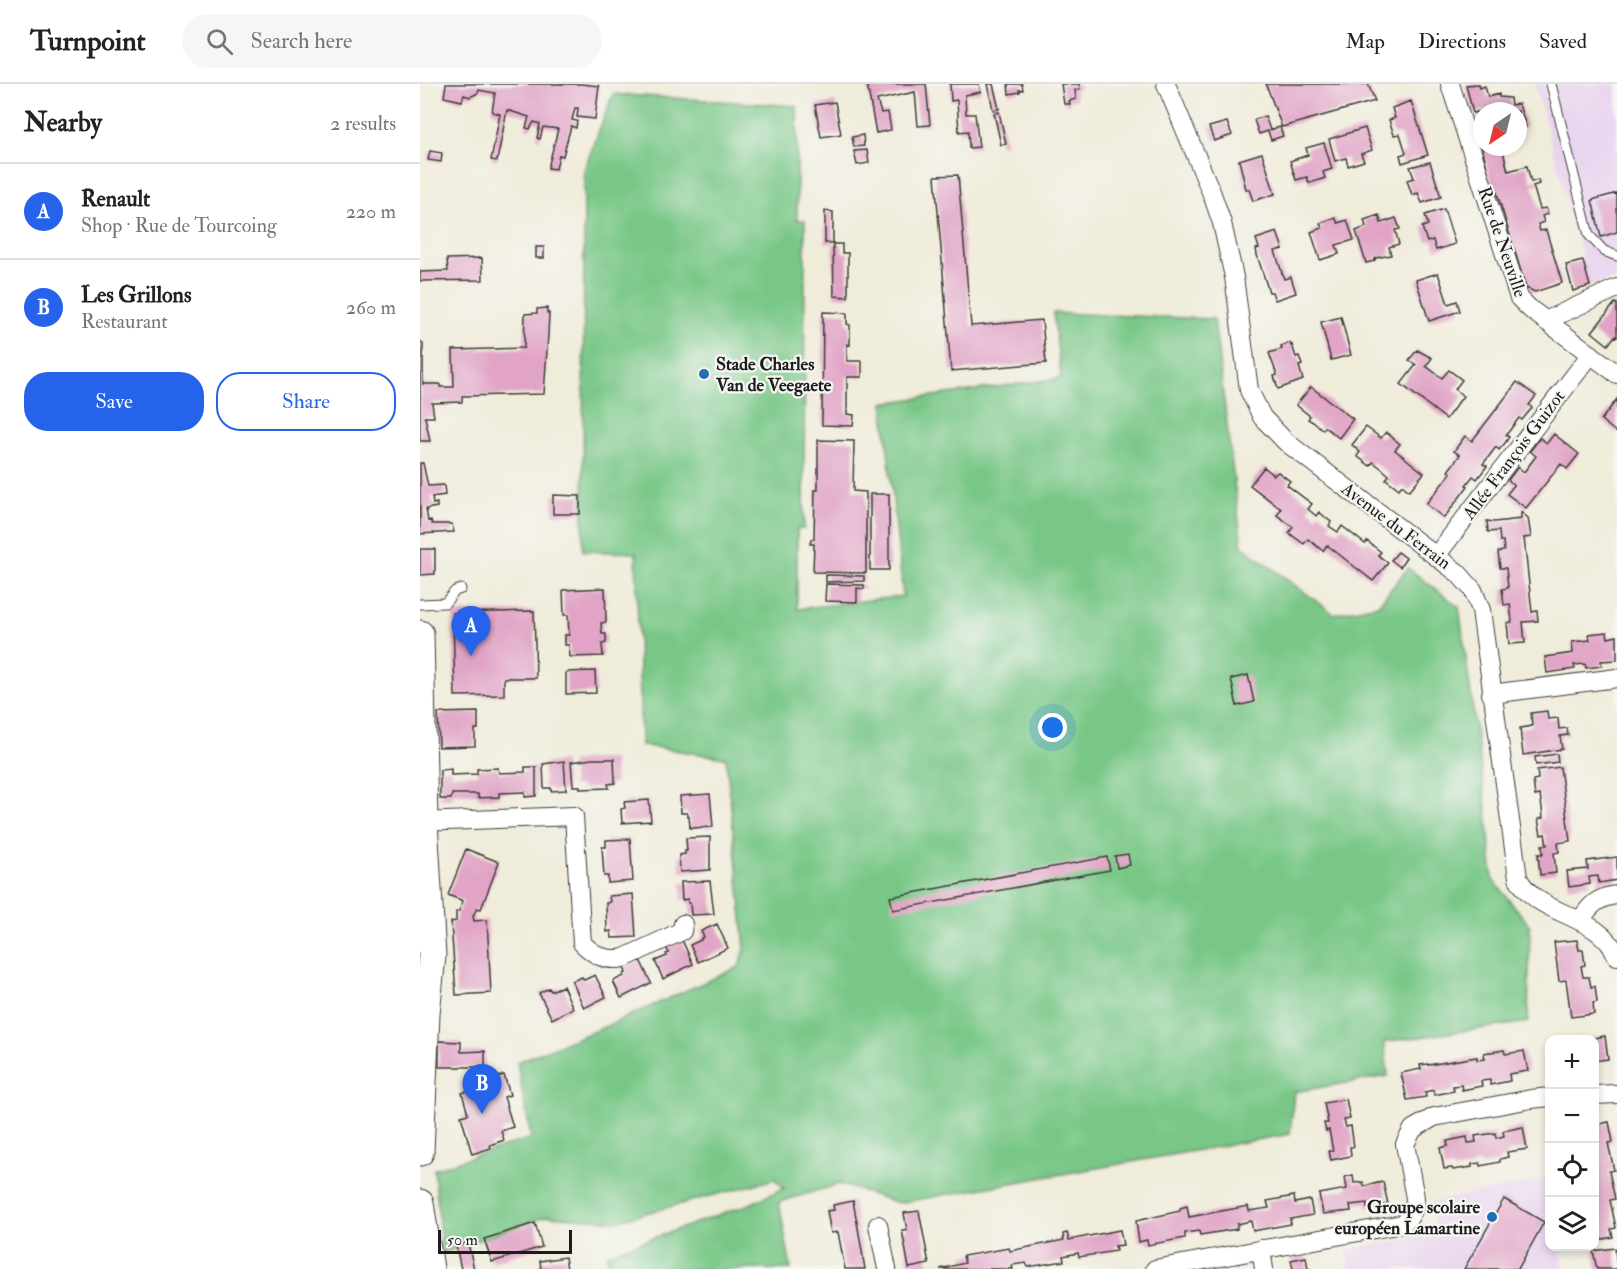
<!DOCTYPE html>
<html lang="en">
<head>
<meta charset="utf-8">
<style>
  body { margin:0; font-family:"IM FELL Double Pica",serif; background:#f6f6f6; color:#222 }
  .controls { position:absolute; right:18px; bottom:18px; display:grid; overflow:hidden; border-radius:12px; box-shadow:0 3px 9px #0003 }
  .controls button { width:54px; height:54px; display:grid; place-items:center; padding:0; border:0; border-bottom:2px solid #e0e0e0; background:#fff; color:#222; font:30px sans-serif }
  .compass { position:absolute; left:1053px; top:18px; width:54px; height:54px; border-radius:50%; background:#fff; box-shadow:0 3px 9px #0003; rotate:215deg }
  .scale { position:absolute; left:18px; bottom:15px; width:134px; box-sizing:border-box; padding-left:6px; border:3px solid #1c1c1c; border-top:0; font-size:16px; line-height:21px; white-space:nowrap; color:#1c1c1c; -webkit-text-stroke:4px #f6f6f2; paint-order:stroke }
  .you { position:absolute; left:633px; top:644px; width:21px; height:21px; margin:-15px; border:4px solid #fff; border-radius:50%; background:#1a73e8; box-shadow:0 0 0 9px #1a73e833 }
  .badge { display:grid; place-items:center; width:39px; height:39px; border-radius:50%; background:#2563eb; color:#fff; font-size:20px; font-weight:700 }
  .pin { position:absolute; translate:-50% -50px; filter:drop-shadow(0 2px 3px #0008) }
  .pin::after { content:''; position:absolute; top:32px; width:21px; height:18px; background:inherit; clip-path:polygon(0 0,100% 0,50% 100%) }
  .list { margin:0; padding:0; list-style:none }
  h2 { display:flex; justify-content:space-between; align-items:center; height:78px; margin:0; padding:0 24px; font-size:26px }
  h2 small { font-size:20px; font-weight:400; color:#767676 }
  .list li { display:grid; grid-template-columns:39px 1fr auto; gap:18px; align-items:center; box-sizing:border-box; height:96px; padding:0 24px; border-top:2px solid #e0e0e0 }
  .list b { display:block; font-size:22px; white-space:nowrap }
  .list p { margin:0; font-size:20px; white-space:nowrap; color:#767676 }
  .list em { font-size:20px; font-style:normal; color:#767676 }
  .actions { display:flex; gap:12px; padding:18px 24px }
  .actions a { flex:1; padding:14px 0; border:2px solid #2563eb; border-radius:24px; text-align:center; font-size:21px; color:#2563eb }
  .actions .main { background:#2563eb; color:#fff }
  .icon { flex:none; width:33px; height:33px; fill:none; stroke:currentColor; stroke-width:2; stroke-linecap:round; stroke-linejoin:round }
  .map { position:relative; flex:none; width:1197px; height:1185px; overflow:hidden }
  header { display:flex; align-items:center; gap:36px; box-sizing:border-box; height:84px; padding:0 30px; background:#fff; border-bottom:2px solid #e0e0e0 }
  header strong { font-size:28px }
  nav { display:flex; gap:33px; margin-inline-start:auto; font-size:21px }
  .search { width:420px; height:54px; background:#f6f6f6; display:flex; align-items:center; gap:15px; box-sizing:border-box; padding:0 21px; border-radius:33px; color:#767676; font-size:22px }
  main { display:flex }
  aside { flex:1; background:#fff }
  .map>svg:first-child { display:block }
  .built { fill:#e8d2ef }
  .green { fill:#78c787; stroke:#4a7252; stroke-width:1.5 }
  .building { fill:#e1a4c6 }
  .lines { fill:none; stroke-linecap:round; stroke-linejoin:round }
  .lane-casing { stroke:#3c3b38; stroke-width:11 }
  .street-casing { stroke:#3c3b38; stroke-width:20 }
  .secondary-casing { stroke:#3c3b38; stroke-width:29 }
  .lane { stroke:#fff; stroke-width:9 }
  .street { stroke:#fff; stroke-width:18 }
  .secondary { stroke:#fff; stroke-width:27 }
  .poi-dot { fill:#1f6fb2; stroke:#f6f6f2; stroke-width:2 }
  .labels { text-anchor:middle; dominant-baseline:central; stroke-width:4.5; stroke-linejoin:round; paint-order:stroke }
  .street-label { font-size:18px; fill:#1c1c1c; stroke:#f6f6f2 }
  .poi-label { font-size:18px; font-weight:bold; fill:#1c1c1c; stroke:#f6f6f2; text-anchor:start }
</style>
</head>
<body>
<header>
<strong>Turnpoint</strong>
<div class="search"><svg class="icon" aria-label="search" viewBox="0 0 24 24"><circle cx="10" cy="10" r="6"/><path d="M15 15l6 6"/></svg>Search here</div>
<nav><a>Map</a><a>Directions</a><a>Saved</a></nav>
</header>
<main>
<aside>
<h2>Nearby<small>2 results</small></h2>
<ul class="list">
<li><span class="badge">A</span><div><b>Renault</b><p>Shop · Rue de Tourcoing</p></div><em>220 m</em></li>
<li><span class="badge">B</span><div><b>Les Grillons</b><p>Restaurant</p></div><em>260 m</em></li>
</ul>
<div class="actions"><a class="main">Save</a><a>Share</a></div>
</aside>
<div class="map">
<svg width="1197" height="1185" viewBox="0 0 1197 1185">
  <rect width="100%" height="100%" fill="#f6f6f2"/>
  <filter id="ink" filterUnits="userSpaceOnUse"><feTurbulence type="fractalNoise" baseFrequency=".0167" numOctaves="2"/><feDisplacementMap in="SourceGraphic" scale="12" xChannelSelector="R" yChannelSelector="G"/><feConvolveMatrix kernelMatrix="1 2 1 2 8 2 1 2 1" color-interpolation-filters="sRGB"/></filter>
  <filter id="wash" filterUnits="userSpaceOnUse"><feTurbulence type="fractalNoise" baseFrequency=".008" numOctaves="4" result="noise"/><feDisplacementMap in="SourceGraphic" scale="24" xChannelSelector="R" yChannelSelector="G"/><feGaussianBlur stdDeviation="1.35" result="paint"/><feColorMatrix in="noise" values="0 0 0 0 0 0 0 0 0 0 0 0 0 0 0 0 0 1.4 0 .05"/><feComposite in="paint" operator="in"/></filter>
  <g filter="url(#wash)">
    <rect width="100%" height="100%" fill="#f0ecda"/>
    <!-- built -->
    <path class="built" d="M1115,0H1197V194L1170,202Z
      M1128,1095L1130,1106V1162L1140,1163L1144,1185H930L926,1166L1016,1149L1011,1118Z"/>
    <!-- green -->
    <path class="green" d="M193,10L377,22V136H385L384,445H377V525L483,512L463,319L641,294L633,229L794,235L822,462L914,530L958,521L988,484L1039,523L1067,729L1073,796L1110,842L1108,938L964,958L968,992L874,1008L870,1050L478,1119L420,1100L359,1118L371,1185H191L187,1170L330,1120L364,1104L355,1095L196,1137L127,1132L22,1169L14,1085L111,1054L97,978L182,944L319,883L325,865L306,674L221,661L216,469L163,467L164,86Z"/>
    <g id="blocks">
      <!-- building -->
      <path class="building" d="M26,0H161L179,2L175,35L157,33L158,24H155L152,36L157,37L156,44L151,42L143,72L139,71L136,85L128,84L138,45L123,43L120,55L117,54L120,40L114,38L110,45L106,44L109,33L87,26L77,77L71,76L80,30L72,28L75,9L59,6L58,9L50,13L44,11L42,17L24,13Z
        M447,0H506L510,41L498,42L495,8L457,16L461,29L468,28L471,46L456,49Z
        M530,0H559L561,8L545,11L546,30H555L559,63L549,64L548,47L539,48L537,16L531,17Z
        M568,0H573L579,25L573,26Z
        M588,0H602L603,6H599L600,8L589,10Z
        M641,0H659L660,5L655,6L656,15L649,17L650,20H644Z
        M846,0H948L955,17L862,43Z
        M1059,0L1060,4L1065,2L1068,13L1079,10V13L1090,14L1091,21L1099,20L1106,43L1098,45V27H1062L1053,29L1046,1Z
        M991,17L1008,71L982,79L980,71L986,69L980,50L974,51L969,36L975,34L972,24Z
        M415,18L421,50L401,53L395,21Z
        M579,28L586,60L581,61L574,29Z
        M845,32L850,46L860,43L863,52L851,56L848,47L839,50L834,36Z
        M807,38L812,51L794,57L789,43Z
        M945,44L952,66L941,70L944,77L928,82L926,74L915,77L909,55Z
        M443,51L444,62L434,63L432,53Z
        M904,59L912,85L903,88L905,94L896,97L889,99L887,93L876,96L870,77L888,71L886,64Z
        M1062,63H1082L1088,87L1107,82L1111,98L1118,96L1119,100L1113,102L1120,125L1126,124L1128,130L1122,132L1124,138L1118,140L1120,147L1126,146L1142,199L1115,208L1106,204L1074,99L1071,100Z
        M447,66L449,79L437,81L434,67Z
        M10,67L22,69L21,78L8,76Z
        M842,69L855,110L833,117L829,105H826L819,76Z
        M1010,78L1021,113L1002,119L998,109L992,111L987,96L994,94L990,83Z
        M538,91L551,242L622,236L626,279L531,287L515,92Z
        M1197,109V148L1181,153L1172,116Z
        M1024,125L1035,160L1016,166L1013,156L1007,158L1002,143L1008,141L1005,131Z
        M405,127L413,128V159H405Z
        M959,131L961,139L976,134L980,145L975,146L979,160L969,163L971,171L956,174L954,177L946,179L936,147L946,143L944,136Z
        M915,134L918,139L927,136L934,156L916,161L919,170L900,176L891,148L902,144L900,139Z
        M857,148L863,165L855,167L864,195L871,193L876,209L855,216L852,208H849L837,171L836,165L839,164L836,155Z
        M413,160H422V169H428V213L414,212Z
        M116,163H124V174H116Z
        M62,174L63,196L0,197V188L28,187L27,175Z
        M1163,177L1170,202L1153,207L1146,181Z
        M1018,189L1028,220L1037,217L1040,227L1009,237L996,196Z
        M1195,219L1197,220V253L1195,252L1188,261L1172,248Z
        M127,224V229H129L128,250L124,310L42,312V318L12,319L14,333H5L10,357H0V257L3,260V300H20V303H34L33,266L104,264L105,230L117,229V225Z
        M403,228L427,229V240L430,241V261L427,260V277H442V293H427V330L434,331L433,342L402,341Z
        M921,233L931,271L911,276L901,238Z
        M870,259L871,262L872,261L876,273L879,272L882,281L879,282L883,296L858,305L854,292L857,291L849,269L862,265L861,262Z
        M997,266L1012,274L1006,282L1022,294L1029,286L1042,296L1035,305L1043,312L1026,335L981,300L996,281L989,276Z
        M1097,298L1116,312L1109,321L1112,324L1102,336L1099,334L1086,351L1089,353L1085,359L1079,366L1076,363L1070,371L1063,380L1067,382L1057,395L1053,392L1046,401L1048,402L1024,434L1006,420L1031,389L1028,387L1040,371L1034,367L1045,352L1052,357Z
        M891,303L933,335L919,354L905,343L903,346L896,340L888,335L890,332L876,321Z
        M1197,315V349L1181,336Z
        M946,343L961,354L966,348L980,360L975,366L1004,389L989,407L982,401L979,405L966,395L969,391L961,384L953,378L950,382L937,372L940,368L932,361Z
        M1134,350L1159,370L1147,385L1141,380L1106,424L1087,410L1094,401L1088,396L1098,383L1104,388L1116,372L1110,367L1120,354L1127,359Z
        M398,356L434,357L433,407L446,408V489L393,488L394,460H390L391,455H394L395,406H398Z
        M0,379H3L8,402L24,401L25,411L12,413L13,420L17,419V423L6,425L8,437L11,436L12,440H32L34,448L0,450Z
        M844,383L854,391L858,388L870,397L867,401L892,420L888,425L896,432L899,428L911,438L909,442L918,448L922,442L945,460L947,457L961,468L958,471L968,479L953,497L907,461L903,467L888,455L884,460L869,449L873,443L857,431L861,425L830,401Z
        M450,410H469V486H450Z
        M133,411L160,412V430H133Z
        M1101,428L1108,434L1111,453L1104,454L1112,528L1117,527L1118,537L1103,538L1105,559L1089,560L1087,539L1092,538L1090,520L1084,521L1082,505L1088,504L1086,484H1080L1078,468L1084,467L1083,457H1080L1079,447L1068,448L1067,437L1074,438L1101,435Z
        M0,465H15V490L0,491Z
        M978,468L986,474L980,483L971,476Z
        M406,491L444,492V497L406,498Z
        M406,500L444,501V505L437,504V518L405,517Z
        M185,504L186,538L181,539L182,550H186V559L182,560L183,572L150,573L149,561H145V551H149L148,531H144L143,506Z
        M114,527L116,594H84V611L35,612L33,529Z
        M1187,548L1188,554L1197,552V576L1181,577L1182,582L1166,584L1165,580L1154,581L1155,585L1127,589L1125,573L1153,569L1152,558L1170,556L1169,550Z
        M175,587L176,609L146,610V588Z
        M828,591L834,618L817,622L811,595Z
        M1127,627L1128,635L1138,634L1139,645L1147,644L1148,651L1140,652L1142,665L1103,671L1100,644L1112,642L1111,629Z
        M58,628V645H55V662L19,663L18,629Z
        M1137,670L1138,678L1116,681L1115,673Z
        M172,675H194L195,699L188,700L189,704L160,705V702H153L151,678Z
        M144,677L146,706L131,707V704H124L123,680Z
        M105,683H116V712L105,713V708L79,709V713L58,714V710H32L31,715H20V686L31,685V691L57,690V685L78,684L79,689L105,688Z
        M1140,683L1150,757L1138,759L1139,768L1134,769L1136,789L1120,791L1118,770H1123L1122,761H1127L1125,750L1121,751L1118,735L1123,734L1122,724L1120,711L1115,712L1113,696L1118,695L1117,686Z
        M290,710L293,743L270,744L269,732H267V729H261L260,712Z
        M229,716L231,737L202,739L201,725L205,724L204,718Z
        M290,753V786L260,788L259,771L265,770V767H267L266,754Z
        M210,755L213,797L188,799V792H184L182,763H186V756Z
        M46,765L79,778L61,825L57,824L53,832L54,837L67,836L71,909L36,911L31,838L36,837V828L39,827L43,817L28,811Z
        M708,770L710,781L697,784L695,772Z
        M687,773L690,786L473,826L470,813Z
        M1197,773V796L1179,799L1178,792L1169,793L1170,800L1149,803L1147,787L1168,785L1167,777Z
        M290,797L294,830L271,831L270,819H268V815L262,816L261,798Z
        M213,810L216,853L192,854L191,847L187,848L186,819L190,818L189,812Z
        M297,840L308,864L278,878L270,861L281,856V854L284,853L281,847Z
        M262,856L273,880L243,895L235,877L247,872L246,870L249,869L246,863Z
        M1157,856L1159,866H1163L1164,874L1165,881L1161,882L1163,893H1169L1171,903L1175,902L1177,918L1173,919L1174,930L1151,933L1146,896L1139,897L1134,858Z
        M220,876L231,899L201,914L193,897L204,892V890L206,889L204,883Z
        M175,891L186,913L164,924L152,897L162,893L164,896Z
        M143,902L153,924L132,935L119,909L129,904L131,907Z
        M1185,952L1188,975L1174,977V954Z
        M19,957L41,958V968L65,967V983H19Z
        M1084,966L1085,970L1104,967L1108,987L1089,990L1090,997L1070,1001V996L1061,997L1062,1002L1042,1006L1041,1001L1033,1002L1034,1007L1014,1011L1013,1006L1005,1008L1006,1013L987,1016L981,989L1001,985L1000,981L1008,980V981L1057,973V976L1065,975L1064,969Z
        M84,991L90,1011L84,1013L93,1043L81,1047L84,1056L70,1061L71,1064L52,1070L41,1032L48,1030L42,1009L72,1000L70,995Z
        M926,1015L930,1035L924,1036L926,1043L931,1042L934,1063H930L931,1072L911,1076L909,1067H913L909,1046L906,1047L904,1039H908L904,1019Z
        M1189,1038L1193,1058L1188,1059L1194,1086L1189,1087L1195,1115L1190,1116L1196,1144L1191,1145L1193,1153L1174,1157V1041Z
        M1103,1043L1107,1065L1087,1068L1088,1073L1080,1075V1078L1061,1082L1060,1079L1052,1080V1083L1033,1086L1032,1084L1024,1085L1020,1064L1028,1062L1027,1057L1047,1053L1048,1059L1056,1058L1055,1052L1075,1049L1076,1054L1084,1052L1083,1047Z
        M933,1091L934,1099L943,1098L944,1102L963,1098L968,1120L947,1124V1119L930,1121L931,1127L903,1130L899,1110L927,1105L925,1093Z
        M874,1112L875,1119L890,1116L893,1131L870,1135L871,1140L833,1147L831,1137L817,1140V1145L780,1151L779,1147L765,1149V1154L728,1161L727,1156L719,1158L716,1137L760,1127V1124L767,1122L769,1133L828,1122L829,1127L849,1124L847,1117Z
        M1084,1115L1124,1138L1098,1185H1044Z
        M433,1117L438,1144L445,1185H425L418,1148L411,1149L407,1127L414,1126L413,1121Z
        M499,1127L509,1180L489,1184L482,1146H487L484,1129Z
        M115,1139L122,1163L72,1178L64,1155Z
        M700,1146L703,1161L695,1162L696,1167L659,1173L658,1169L643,1172L644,1177L608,1183L606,1179L592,1181L593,1185H520L545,1179L543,1172L589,1164L590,1167L644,1156L643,1150L647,1149L649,1156Z
        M48,1159L54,1185H41L36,1162Z
        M1195,1164L1197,1185H1177L1173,1167Z
        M145,1173L147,1185H121L120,1177Z
        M886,1173L888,1185H873L871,1176Z"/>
    </g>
  </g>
  <g filter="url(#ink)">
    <use href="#blocks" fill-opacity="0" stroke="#3c3b38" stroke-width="1.5"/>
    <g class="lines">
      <defs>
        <path id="lane" d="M1131,0L1169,151L1184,167L1197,172
          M0,520L25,519L35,507L41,505"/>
        <path id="street" d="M746,0L792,110L802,139L814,193L829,306L842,333L866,358L1038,489L1053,506L1061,526L1098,794C1119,834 1178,828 1197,872
          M1030,0L1099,214L1110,225L1197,290
          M1127,236L1197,204
          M1016,472L1171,270
          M1071,610L1197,594
          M0,738L154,732L162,859C174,871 186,878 204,874L262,847L263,840
          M1160,837C1170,821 1178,813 1197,811
          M1174,1011L1197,1010
          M458,1141L467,1185
          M841,1165L844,1185
          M735,1185L982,1140C992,1133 994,1126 995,1114L985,1060L993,1045L1014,1033L1111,1015L1130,1013"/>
        <path id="secondary" d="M0,550L4,738L12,872L6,930L0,1068
          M0,1119L10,1185"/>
      </defs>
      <!-- lane casing -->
      <use href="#lane" class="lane-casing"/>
      <!-- street casing -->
      <use href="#street" class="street-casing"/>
      <!-- secondary casing -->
      <use href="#secondary" class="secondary-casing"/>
      <!-- lane -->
      <use href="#lane" class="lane"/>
      <!-- street -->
      <use href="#street" class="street"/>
      <!-- secondary -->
      <use href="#secondary" class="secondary"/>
    </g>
  </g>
  <!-- markers -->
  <g class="poi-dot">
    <circle cx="284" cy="290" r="6"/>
    <circle cx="1072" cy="1133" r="6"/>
  </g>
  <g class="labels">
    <!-- street labels -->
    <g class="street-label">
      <text transform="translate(1082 158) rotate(71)">Rue de Neuville</text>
      <text transform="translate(1094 371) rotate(-53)">Allée François Guizot</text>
      <text transform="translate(976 442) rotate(37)">Avenue du Ferrain</text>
    </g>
    <!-- poi labels -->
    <g class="poi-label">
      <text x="296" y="280">Stade Charles<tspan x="296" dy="21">Van de Veegaete</tspan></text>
      <text x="1060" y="1123" text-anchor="end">Groupe scolaire<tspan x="1060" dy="21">européen Lamartine</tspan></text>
    </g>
  </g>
</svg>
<div class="controls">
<button>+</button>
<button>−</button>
<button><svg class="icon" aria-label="locate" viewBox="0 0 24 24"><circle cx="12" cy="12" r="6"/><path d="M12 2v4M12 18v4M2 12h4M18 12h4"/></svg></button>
<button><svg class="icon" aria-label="layers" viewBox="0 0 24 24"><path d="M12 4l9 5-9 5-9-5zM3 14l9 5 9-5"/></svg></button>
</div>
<svg class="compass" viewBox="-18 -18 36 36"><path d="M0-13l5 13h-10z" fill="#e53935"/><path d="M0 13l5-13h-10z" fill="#767676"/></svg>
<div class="scale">50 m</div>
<div class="you"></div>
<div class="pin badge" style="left:51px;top:572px">A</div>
<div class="pin badge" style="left:62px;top:1030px">B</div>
</div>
</main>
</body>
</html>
